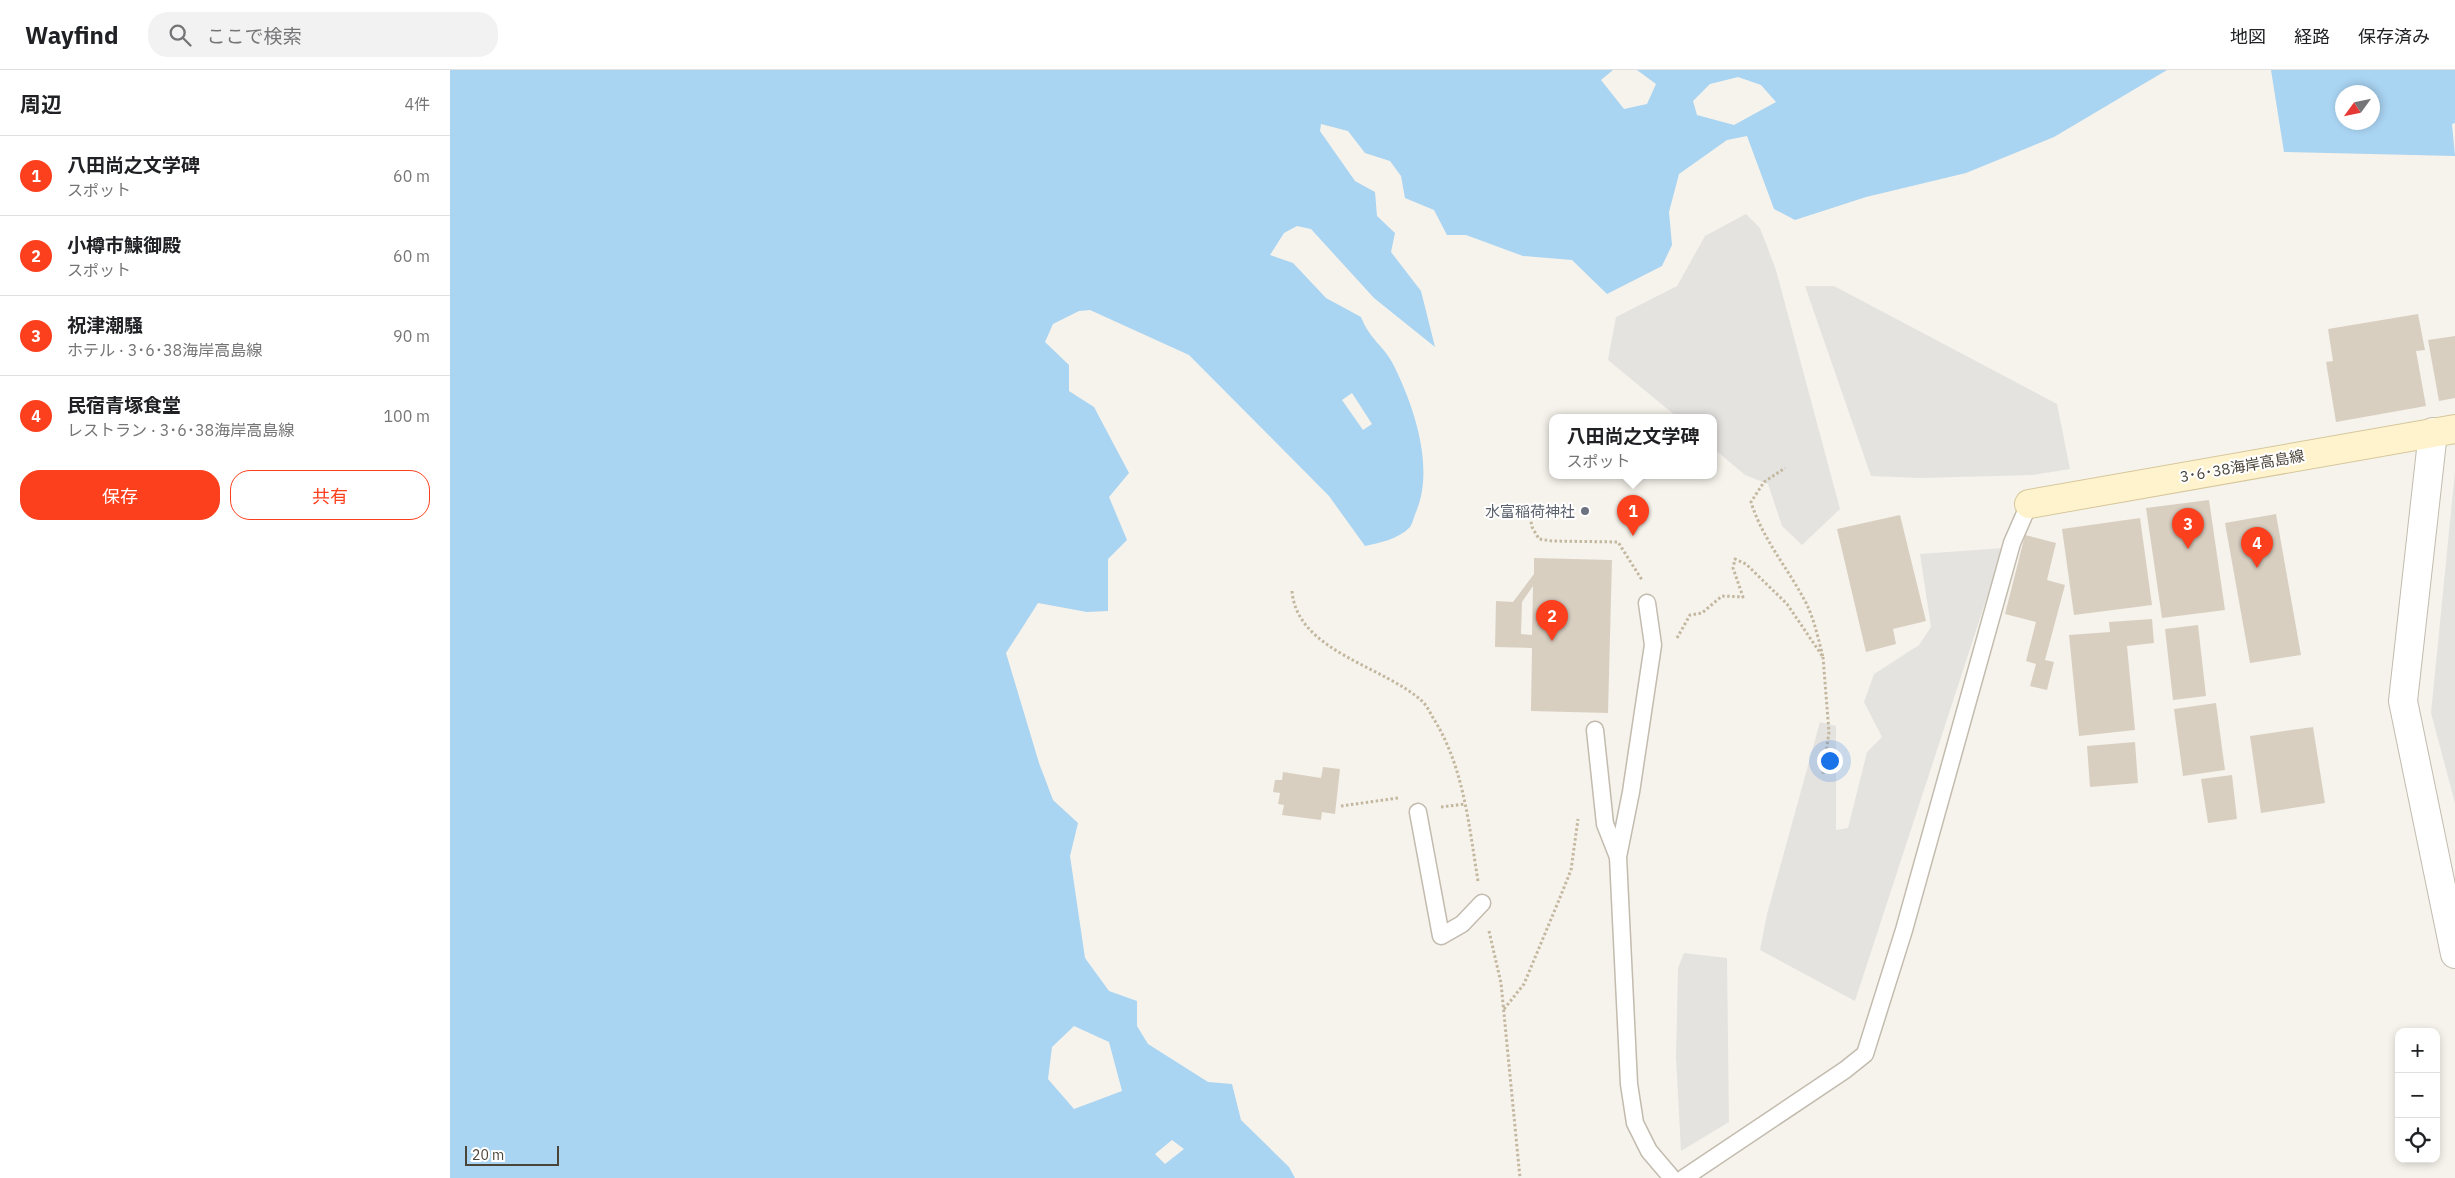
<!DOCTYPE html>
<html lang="ja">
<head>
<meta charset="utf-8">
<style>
  body { margin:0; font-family:"IBM Plex Sans","Noto Sans JP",sans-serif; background:#f2f2f2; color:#202124 }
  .controls { position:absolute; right:15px; bottom:15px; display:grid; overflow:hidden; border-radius:10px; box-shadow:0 2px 8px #0003 }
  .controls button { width:45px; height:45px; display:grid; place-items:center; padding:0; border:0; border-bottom:1px solid #e0e0e0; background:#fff; color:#202124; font:25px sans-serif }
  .compass { position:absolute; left:1885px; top:15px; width:45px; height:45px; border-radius:50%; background:#fff; box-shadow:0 2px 8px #0003; rotate:237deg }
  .scale { position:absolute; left:15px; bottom:12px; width:94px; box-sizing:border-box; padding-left:5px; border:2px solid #4b4439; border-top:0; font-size:14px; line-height:18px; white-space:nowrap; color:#4b4439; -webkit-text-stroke:4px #fff; paint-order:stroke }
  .you { position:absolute; left:1379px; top:690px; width:18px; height:18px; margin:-12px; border:4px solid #fff; border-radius:50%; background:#1a73e8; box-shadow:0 0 0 8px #1a73e833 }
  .badge { display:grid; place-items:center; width:32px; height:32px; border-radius:50%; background:#fc3f1d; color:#fff; font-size:16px; font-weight:700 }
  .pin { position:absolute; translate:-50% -41px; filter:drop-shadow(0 1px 2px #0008) }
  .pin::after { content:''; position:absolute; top:26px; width:18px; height:15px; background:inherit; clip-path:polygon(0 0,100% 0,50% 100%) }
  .popup { position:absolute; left:1099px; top:344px; width:168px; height:65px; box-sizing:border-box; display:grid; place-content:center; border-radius:10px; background:#fff; filter:drop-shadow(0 1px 4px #0005); font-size:16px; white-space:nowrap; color:#757577 }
  .popup b { font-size:19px; color:#202124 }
  .popup::after { content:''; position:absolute; left:50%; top:100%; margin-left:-10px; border:10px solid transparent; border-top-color:#fff }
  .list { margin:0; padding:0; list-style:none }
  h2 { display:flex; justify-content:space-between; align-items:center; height:65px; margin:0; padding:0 20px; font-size:21px }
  h2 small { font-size:16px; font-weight:400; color:#757577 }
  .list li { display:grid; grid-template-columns:32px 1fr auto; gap:15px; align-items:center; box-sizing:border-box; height:80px; padding:0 20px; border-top:1px solid #e0e0e0 }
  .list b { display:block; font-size:19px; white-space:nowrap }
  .list p { margin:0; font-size:16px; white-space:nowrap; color:#757577 }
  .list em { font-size:16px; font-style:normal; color:#757577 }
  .actions { display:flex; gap:10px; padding:15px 20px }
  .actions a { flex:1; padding:11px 0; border:1px solid #fc3f1d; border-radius:20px; text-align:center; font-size:18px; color:#fc3f1d }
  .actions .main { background:#fc3f1d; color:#fff }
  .icon { flex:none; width:28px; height:28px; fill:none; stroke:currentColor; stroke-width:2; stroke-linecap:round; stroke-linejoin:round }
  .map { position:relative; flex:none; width:2005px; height:1108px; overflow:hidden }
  header { display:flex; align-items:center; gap:30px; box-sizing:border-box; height:70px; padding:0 25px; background:#fff; border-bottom:1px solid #e0e0e0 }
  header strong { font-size:24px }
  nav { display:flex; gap:28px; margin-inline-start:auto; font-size:18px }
  .search { width:350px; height:45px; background:#f2f2f2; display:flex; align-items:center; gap:12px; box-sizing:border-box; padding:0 18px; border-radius:20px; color:#757577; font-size:19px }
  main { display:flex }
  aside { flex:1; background:#fff }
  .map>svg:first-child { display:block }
  .parking { fill:#e5e3e0 }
  .water { fill:#a9d4f2; fill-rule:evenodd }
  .building { fill:#d8cfc1; fill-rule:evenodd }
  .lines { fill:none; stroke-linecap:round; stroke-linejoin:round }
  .service-casing { stroke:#c2bbae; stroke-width:19 }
  .minor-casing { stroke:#c2bbae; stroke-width:30 }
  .secondary-casing { stroke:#d6c79b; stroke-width:30 }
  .path { stroke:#c4b79f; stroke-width:3; stroke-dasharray:2.5 2.5; stroke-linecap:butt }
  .service { stroke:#fff; stroke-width:16 }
  .minor { stroke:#fff; stroke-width:28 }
  .secondary { stroke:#fff3cd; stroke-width:28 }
  .worship-dot { fill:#6b7280; stroke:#fff; stroke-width:2 }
  .labels { text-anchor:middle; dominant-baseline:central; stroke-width:4; stroke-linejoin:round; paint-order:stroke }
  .street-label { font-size:15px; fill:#4b4439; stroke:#fff }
  .worship-label { font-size:15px; fill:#5b616d; stroke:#fff; text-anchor:end }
</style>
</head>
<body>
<header>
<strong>Wayfind</strong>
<div class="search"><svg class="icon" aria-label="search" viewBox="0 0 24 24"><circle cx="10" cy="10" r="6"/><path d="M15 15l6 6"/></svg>ここで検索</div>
<nav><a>地図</a><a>経路</a><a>保存済み</a></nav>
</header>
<main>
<aside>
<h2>周辺<small>4件</small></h2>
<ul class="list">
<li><span class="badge">1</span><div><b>八田尚之文学碑</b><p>スポット</p></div><em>60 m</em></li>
<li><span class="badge">2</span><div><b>小樽市鰊御殿</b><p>スポット</p></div><em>60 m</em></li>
<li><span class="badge">3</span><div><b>祝津潮騒</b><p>ホテル · 3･6･38海岸高島線</p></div><em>90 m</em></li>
<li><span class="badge">4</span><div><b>民宿青塚食堂</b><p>レストラン · 3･6･38海岸高島線</p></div><em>100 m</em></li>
</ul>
<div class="actions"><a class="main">保存</a><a>共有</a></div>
</aside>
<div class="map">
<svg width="2005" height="1108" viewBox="0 0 2005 1108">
  <rect width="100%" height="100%" fill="#f6f3ec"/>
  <!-- parking -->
  <path class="parking" d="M1296,144L1310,158L1326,200L1390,439L1352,475L1332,456L1318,414L1295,405L1263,378V347H1227L1158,290L1166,247L1227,216L1255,166Z
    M1355,216H1384L1607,334L1620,399L1583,405L1471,408L1421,406Z
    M2005,401V733L1981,643Z
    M1553,478L1405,931L1310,880L1317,844L1370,652L1386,656V760L1398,758L1417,682L1432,667L1414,632L1424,604L1469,575L1481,557L1470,484Z
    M1234,883L1277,888L1279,1052L1231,1081L1226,987L1228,898Z"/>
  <!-- water -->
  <path class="water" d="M0,0H1163L1151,10L1174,39L1197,34L1206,14L1187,0H1717L1604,67L1516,103L1416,127L1345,150L1324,139L1297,66L1277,70L1229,104L1219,142L1222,175L1212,196L1157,224L1122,190L1073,186L1016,165H997L984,140L955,128L951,106L940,91L915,83L898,61L871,54L870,61L905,111L925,122L927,146L945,163L941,182L971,221L985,277L924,228L861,159L847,156L834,163L820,185L843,193L876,228L911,247C920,270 934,276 943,294C964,336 985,397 966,442C964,446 963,453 960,457C949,469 929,473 915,476L879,426L739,285L640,240L629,241L603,254L595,272L619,295V321L644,337L679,403L659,427L677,470L658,489V541L637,542L588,533L556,583L589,693L603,730L628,753L620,786L635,888L659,921L687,931V956L698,974L758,1012L782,1014L791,1050L839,1097L845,1108H0ZM1288,7L1311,15L1326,32L1284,55L1247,45L1243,31L1260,14ZM902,323L922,354L913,360L892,330ZM624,956L659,972L672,1021L624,1039L598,1009L602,977ZM722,1070L734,1079L715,1094L705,1084Z
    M1821,0H2005V53L2002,54L2005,86L1834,82ZM1892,22H1922V52H1892Z"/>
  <!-- building -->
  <path class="building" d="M1968,244L1975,280L1966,281L1976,336L1886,352L1876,292L1883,291L1878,259Z
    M2005,266V328L1989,331L1978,270Z
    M1759,430L1775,540L1712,548L1696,438Z
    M1826,444L1851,585L1800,593L1775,453Z
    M1450,445L1476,551L1443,559L1446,574L1416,582L1387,459Z
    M1690,448L1702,535L1624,545L1612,459Z
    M1575,465L1606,473L1597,510L1615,515L1595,590L1604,592L1597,620L1580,616L1586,594L1576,591L1586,552L1555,544Z
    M1084,488L1162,490L1158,643L1081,641L1082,578L1045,577L1046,531L1063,532L1084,504ZM1083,516L1082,565L1071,564L1072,532Z
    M1702,549L1704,573L1677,576L1685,660L1629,666L1619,565L1660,562L1659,552Z
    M1748,555L1756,626L1723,630L1715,559Z
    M1766,633L1775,700L1733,706L1724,639Z
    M1863,657L1875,733L1811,743L1800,666Z
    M1685,672L1688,713L1640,717L1637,676Z
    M873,697L890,699L885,744L872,742L871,750L832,745L834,735L828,734L830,723L823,722L825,710H832L833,702L871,708Z
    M1782,705L1787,749L1758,753L1751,709Z"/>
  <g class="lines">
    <defs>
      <path id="service" d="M1197,533L1203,575L1181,722L1168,787L1179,1014L1185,1053L1199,1081L1222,1108
        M1145,660L1155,754L1168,787
        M968,742L991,866L1012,854L1032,833
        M1234,1108L1395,1000L1415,984L1454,860L1562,473L1579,434"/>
      <path id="minor" d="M1983,362L1953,631L2005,884"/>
      <path id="secondary" d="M1579,434L2005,359"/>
    </defs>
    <!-- service casing -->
    <use href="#service" class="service-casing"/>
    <!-- minor casing -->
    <use href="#minor" class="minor-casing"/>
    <!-- secondary casing -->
    <use href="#secondary" class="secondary-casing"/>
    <!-- path -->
    <path class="path" d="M1114,442L1080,446L1082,457L1089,469L1102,471L1168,472L1192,510
      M842,521C847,582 935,596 973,632C978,637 981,645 985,651C1014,699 1019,756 1028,811
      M1227,568L1240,545L1252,543L1272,526L1293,527L1283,498L1285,489L1296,494L1337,534L1373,587C1368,568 1364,548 1355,531C1337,497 1312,468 1301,432L1314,412L1335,398
      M1373,587L1379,662L1373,704
      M891,736L948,728
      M991,737L1015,734
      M1039,861L1051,913L1070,1108
      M1054,939L1074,914L1109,830L1121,800L1128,749"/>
    <!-- service -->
    <use href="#service" class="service"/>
    <!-- minor -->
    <use href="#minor" class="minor"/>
    <!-- secondary -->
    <use href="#secondary" class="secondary"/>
  </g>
  <!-- markers -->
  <circle class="worship-dot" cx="1135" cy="441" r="5"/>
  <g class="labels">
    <!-- street labels -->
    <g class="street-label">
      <text transform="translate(1792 396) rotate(-10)">3･6･38海岸高島線</text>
    </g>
    <!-- worship labels -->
    <g class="worship-label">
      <text x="1125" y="441">水富稲荷神社</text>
    </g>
  </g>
</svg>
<div class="controls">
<button>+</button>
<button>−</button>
<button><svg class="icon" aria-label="locate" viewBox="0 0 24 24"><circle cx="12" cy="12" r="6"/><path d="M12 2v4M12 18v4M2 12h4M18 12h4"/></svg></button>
</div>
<svg class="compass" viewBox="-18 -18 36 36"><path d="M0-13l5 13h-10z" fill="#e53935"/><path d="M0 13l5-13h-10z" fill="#757577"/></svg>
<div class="scale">20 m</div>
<div class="you"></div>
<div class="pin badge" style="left:1183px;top:466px">1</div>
<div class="popup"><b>八田尚之文学碑</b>スポット</div>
<div class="pin badge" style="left:1102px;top:571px">2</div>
<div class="pin badge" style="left:1738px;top:479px">3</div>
<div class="pin badge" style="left:1807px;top:498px">4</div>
</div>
</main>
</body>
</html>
